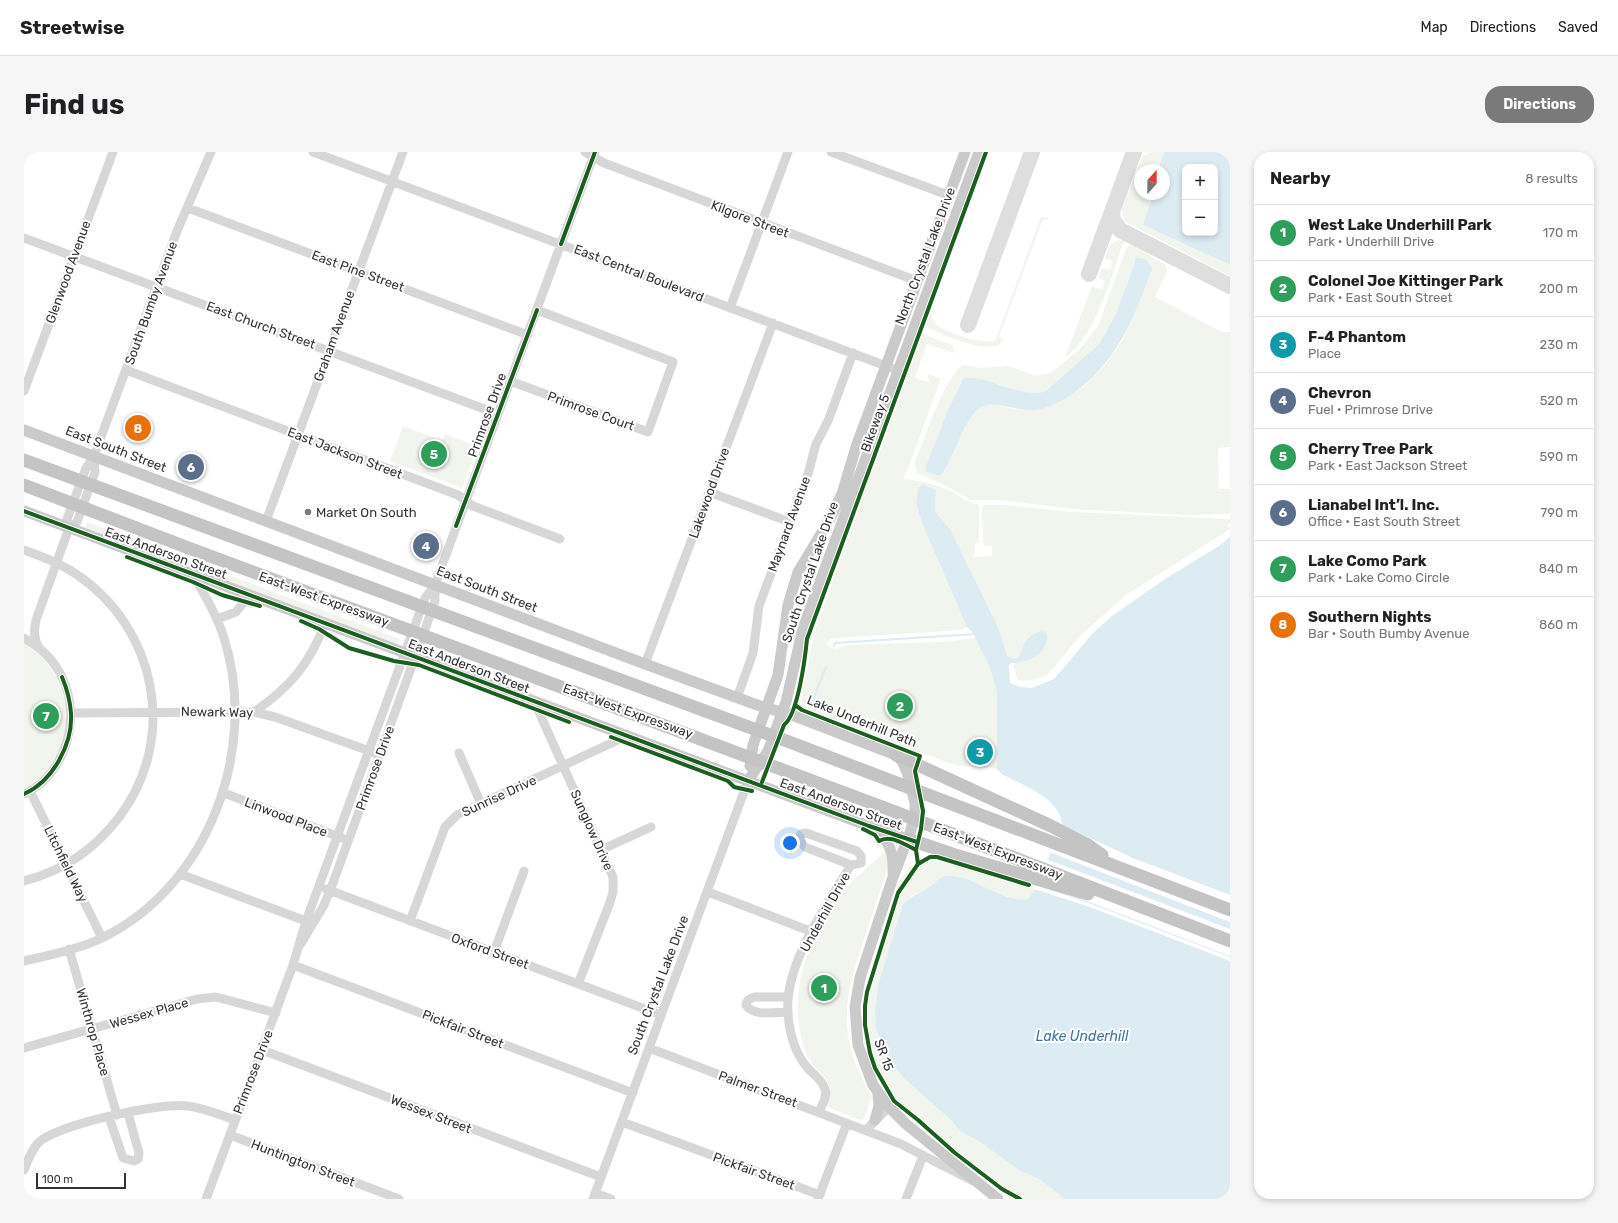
<!DOCTYPE html>
<html lang="en">
<head>
<meta charset="utf-8">
<style>
  body { margin:0; font-family:Rubik,sans-serif; background:#f6f6f6; color:#202124 }
  .controls { position:absolute; right:12px; top:12px; display:grid; overflow:hidden; border-radius:8px; box-shadow:0 2px 6px #0003 }
  .controls button { width:36px; height:36px; display:grid; place-items:center; padding:0; border:0; border-bottom:1px solid #e0e0e0; background:#fff; color:#202124; font:20px sans-serif }
  .compass { position:absolute; left:1110px; top:12px; width:36px; height:36px; border-radius:50%; background:#fff; box-shadow:0 2px 6px #0003; rotate:21deg }
  .scale { position:absolute; left:12px; bottom:10px; width:90px; box-sizing:border-box; padding-left:4px; border:2px solid #333; border-top:0; font-size:11px; line-height:14px; white-space:nowrap; color:#333; -webkit-text-stroke:3px #fff; paint-order:stroke }
  .you { position:absolute; left:766px; top:691px; width:14px; height:14px; margin:-10px; border:3px solid #fff; border-radius:50%; background:#1a73e8; box-shadow:0 0 0 6px #1a73e833 }
  .badge { display:grid; place-items:center; width:26px; height:26px; border-radius:50%; background:#7a7a7a; color:#fff; font-size:13px; font-weight:700 }
  .pin { position:absolute; translate:-50% -50%; border:2px solid #fff; box-shadow:0 1px 4px #0006 }
  .list { margin:0; padding:0; list-style:none }
  h2 { display:flex; justify-content:space-between; align-items:center; height:52px; margin:0; padding:0 16px; font-size:17px }
  h2 small { font-size:13px; font-weight:400; color:#757577 }
  .list li { display:grid; grid-template-columns:26px 1fr auto; gap:12px; align-items:center; box-sizing:border-box; height:56px; padding:0 16px; border-top:1px solid #e0e0e0 }
  .list b { display:block; font-size:15px; white-space:nowrap }
  .list p { margin:0; font-size:13px; white-space:nowrap; color:#757577 }
  .list em { font-size:13px; font-style:normal; color:#757577 }
  .map { position:relative; flex:none; width:1206px; height:1047px; overflow:hidden; border-radius:16px }
  header { display:flex; align-items:center; gap:24px; box-sizing:border-box; height:56px; padding:0 20px; background:#fff; border-bottom:1px solid #e0e0e0 }
  header strong { font-size:19px }
  nav { display:flex; gap:22px; margin-inline-start:auto; font-size:14px }
  .intro { display:flex; align-items:center; justify-content:space-between; box-sizing:border-box; height:96px; padding:0 24px }
  h1 { margin:0; font-size:28px }
  .button { padding:10px 18px; border-radius:16px; background:#7a7a7a; color:#fff; font-size:14px; font-weight:700 }
  main { display:flex; gap:24px; padding:0 24px }
  aside { flex:1; background:#fff; border-radius:16px; box-shadow:0 2px 6px #0003 }
  .map>svg:first-child { display:block }
  .green { fill:#f1f5ed; fill-rule:evenodd }
  .water { fill:#ddebf3; fill-rule:evenodd }
  .pier { fill:#fff }
  .lines { fill:none; stroke-linecap:round; stroke-linejoin:round }
  .stream { stroke:#ddebf3; stroke-width:2 }
  .taxiway { stroke:#dedede; stroke-width:16 }
  .minor { stroke:#d7d7d7; stroke-width:9 }
  .major { stroke:#cacaca; stroke-width:11 }
  .highway { stroke:#c4c4c4; stroke-width:13 }
  .cycleway-casing { stroke:#fff; stroke-width:6 }
  .cycleway { stroke:#1b5e20; stroke-width:4 }
  .poi-dot { fill:#7a7a7a; stroke:#fff; stroke-width:1.5 }
  .labels { text-anchor:middle; dominant-baseline:central; stroke-width:4; stroke-linejoin:round; paint-order:stroke }
  .street-label { font-size:13px; fill:#333; stroke:#fff }
  .poi-label { font-size:13px; fill:#333; stroke:#fff; text-anchor:start }
  .water-label { font-size:14px; font-style:italic; fill:#3f7597; stroke:#fff }
</style>
</head>
<body>
<header>
<strong>Streetwise</strong>
<nav><a>Map</a><a>Directions</a><a>Saved</a></nav>
</header>
<div class="intro"><h1>Find us</h1><a class="button">Directions</a></div>
<main>
<div class="map">
<svg width="1206" height="1047" viewBox="0 0 1206 1047">
  <rect width="100%" height="100%" fill="#fff"/>
  <!-- green -->
  <path class="green" d="M1127,0H1140C1134,17 1135,18 1116,18V42H1129L1119,73L1206,113V124L1100,69L1098,57L1119,3H1122Z
    M1017,65L1024,66L1023,68L1019,67L975,185L980,187C970,208 917,181 901,175L906,162L913,174C932,182 950,192 971,189Z
    M1093,88L1100,89C1088,122 1071,187 1041,205L1068,134L1078,138L1081,129L1074,126L1078,116L1086,118L1089,109L1081,106L1085,94Z
    M1106,92L1142,113L1143,120L1131,145L1198,180H1206V295L1194,296L1195,337H1206V362L1160,363L1049,357L976,348H947L926,336L894,321L891,315V310C900,288 920,225 939,213L957,216L984,214L1012,224L1027,221L1057,196L1074,174L1102,97ZM1110,110L1126,123L1098,189L1082,212L1060,234L1036,249L997,258L970,253L957,254L948,262L920,319L916,324L903,320L902,317L924,258L937,230C944,230 953,228 960,229C981,232 1000,246 1022,239L1076,191L1092,162Z
    M899,182L925,192L929,194V201L903,192L891,226L905,230L906,227L903,226L905,222L917,227L880,327C895,329 909,331 924,338C935,343 942,350 955,353V389L951,392L950,405L968,404V394H961L959,390L958,355L960,353H979L1048,360L1206,367V371L1204,372L1206,377L1102,443L1056,484L1024,522C1017,527 1002,530 994,528L989,514L991,511H994L1023,482L1020,479C1006,481 999,493 995,505L990,507L983,504L976,480L911,360L912,342L905,334L896,333L892,351L898,371L943,475L936,478L812,486L806,487L803,491L804,494L811,497L823,493L917,490L952,486L966,516L973,541V617L938,614L922,610L780,556L777,547L791,478Z
    M379,274L418,289L421,282L454,294L438,336L366,309Z
    M63,370L376,487L374,494L60,378Z
    M0,491C43,519 58,572 26,615C19,624 9,630 0,637Z
    M862,700L864,715C856,739 848,763 840,787C831,816 821,843 823,874C824,900 836,923 848,945L839,969L803,955C815,923 791,925 782,901C760,844 785,779 823,735C835,722 848,711 862,700Z
    M910,706L1012,737L1004,747L997,748L918,726L907,734L887,744L851,860L852,878L857,892L865,906L884,930L927,968L937,980L953,988L995,1018L1015,1027L1041,1047H986L876,956C859,937 843,910 840,884C835,840 854,798 868,757C871,747 874,732 879,723C885,713 899,707 910,706Z"/>
  <!-- water -->
  <path class="water" d="M1140,0H1206V113L1119,73L1129,42H1140V18H1131L1135,15ZM1161,15H1191V81H1161Z
    M1112,106C1121,105 1125,110 1128,117C1109,168 1092,213 1045,244C1033,252 1020,258 1006,258C990,258 965,247 953,258C943,265 929,305 920,319L916,324L903,320L901,317L924,258L939,227C959,220 995,248 1022,239L1076,191L1092,162Z
    M899,332L912,338L911,360L926,377L976,480L983,504L990,507L995,505C1000,491 1004,481 1020,479L1023,482C1025,502 1003,511 987,511L985,514L986,531L996,535L1008,536L1030,527L1069,481L1088,464L1141,427L1195,394L1206,385V1047H1041L1015,1027L995,1018L953,988L937,980L927,968L884,930L873,918L865,906L852,878L851,860L855,830L879,752C888,744 897,740 907,734C912,730 916,725 922,724C945,720 977,751 1004,747L1012,737L1038,673C1036,645 999,634 978,622L973,617V541L966,516L949,481L943,475L898,371L892,351L895,335Z"/>
  <!-- pier -->
  <path class="pier" d="M1036,672L1109,706L1206,743V770L1025,700Z
    M1022,707L1206,777V804L1068,751L1012,732Z
    M1012,733L1067,752L1206,805V809L1066,755L1010,737Z"/>
  <g class="lines">
    <!-- stream -->
    <path class="stream" d="M810,494L811,491L952,482
      M787,552L802,515"/>
    <!-- taxiway -->
    <path class="taxiway" d="M1088,60L1089,68L1096,78L1206,134
      M1065,122L1110,0
      M944,173L1008,0"/>
    <!-- minor -->
    <path class="minor" d="M289,0L873,218
      M561,0L580,11L893,129
      M807,0L924,43
      M164,56L504,183
      M0,86L474,262
      M706,156L764,0
      M102,218L434,343L449,354L536,387
      M486,229L624,280L649,210L513,158
      M0,239L89,0
      M685,340L766,370
      M242,369L379,0
      M45,376L53,370L71,320L70,304
      M0,398C19,405 36,411 52,422C133,476 154,586 96,664C72,696 39,719 0,729
      M193,467L212,460L226,443
      M0,486C16,495 30,508 38,525C58,565 42,623 0,642
      M16,497C9,487 10,479 12,468L45,376L43,367L62,316L70,304L153,79L187,0
      M621,512L749,171
      M713,546L729,501L735,454L784,322L792,292L804,269L829,201
      M510,549L589,725V740L585,753L554,832
      M230,560C266,535 286,512 301,471
      M47,561L230,560L251,565L351,601
      M435,601L457,652
      M6,639L78,786
      M200,641L318,686
      M782,681L833,699L837,704V711L827,713L781,695L775,688L777,682Z
      M577,698L627,675
      M156,722L282,769
      M302,737L637,863
      M684,740L786,779
      M386,769L421,675L433,663L594,588L600,583
      M276,793L299,755L306,739L394,497L411,449V433L420,408L571,0
      M45,797L93,963
      M470,800L500,719
      M0,809C26,803 55,797 78,786C185,734 235,597 200,486C193,463 180,442 168,421
      M269,813L609,941
      M764,860C750,860 730,865 722,853L724,848L730,845H764
      M0,896L173,847L192,845L252,861
      M625,896L877,992L949,1029
      M238,898L577,1025
      M795,960C798,953 804,944 801,937C798,927 788,922 782,914C770,899 765,878 764,860C760,813 803,752 827,713
      M85,965L99,1006L110,1009L114,1007L115,1001L104,961
      M598,970L796,1043
      M842,978L865,955
      M206,983L375,1047
      M0,1018C3,1010 8,998 14,991C34,972 137,950 164,954C180,956 196,963 211,968
      M571,1041L587,1047
      M182,1047L269,813L282,769L401,446L411,433
      M569,1047L724,629
      M794,1047L823,971
      M882,1047L899,1004"/>
    <!-- major -->
    <path class="major" d="M0,278L621,512L736,554L768,563L872,603L878,609L883,620L891,651V660L887,678L868,728L836,826L831,855L834,893L849,933L865,955L882,972L974,1047
      M0,359L845,674L884,687
      M726,614L729,593L754,523L764,453L774,420L806,367L818,342L832,295L941,0
      M724,629L744,599L762,550L779,476L955,0
      M852,679C866,688 870,705 869,721
      M851,968L855,954L854,942"/>
    <!-- highway -->
    <path class="highway" d="M0,308L768,591L1206,758
      M0,333L162,395L869,659L1206,789
      M872,603L1027,674L1064,693L1078,703
      M884,687L931,703L1064,742"/>
    <defs>
      <path id="cycleway" d="M537,92L571,0
        M0,359L845,674L893,690
        M432,374L513,158
        M103,405L169,430L198,443L236,454
        M277,469L295,477L325,496L370,509L395,513L545,570
        M771,553L778,558L896,604L891,619L899,659L897,677L892,698L894,712
        M587,585L704,629L710,635L728,639
        M738,630L760,573C774,562 781,507 783,487L962,0
        M0,642C29,629 49,592 47,561C46,548 43,537 38,525
        M839,677L851,683L855,689C867,682 881,693 892,698
        M996,1047L978,1037L931,1001L894,968L870,949L851,916L846,901L841,873V854L843,840L874,741L894,712L906,705H913L1005,733"/>
    </defs>
    <!-- cycleway casing -->
    <use href="#cycleway" class="cycleway-casing"/>
    <!-- cycleway -->
    <use href="#cycleway" class="cycleway"/>
  </g>
  <!-- markers -->
  <circle class="poi-dot" cx="284" cy="360" r="4"/>
  <g class="labels">
    <!-- street labels -->
    <g class="street-label">
      <text transform="translate(726 67) rotate(21)">Kilgore Street</text>
      <text transform="translate(901 104) rotate(-69)">North Crystal Lake Drive</text>
      <text transform="translate(334 119) rotate(20)">East Pine Street</text>
      <text transform="translate(44 120) rotate(-70)">Glenwood Avenue</text>
      <text transform="translate(615 121) rotate(21)">East Central Boulevard</text>
      <text transform="translate(127 151) rotate(-70)">South Bumby Avenue</text>
      <text transform="translate(237 173) rotate(20)">East Church Street</text>
      <text transform="translate(310 184) rotate(-70)">Graham Avenue</text>
      <text transform="translate(567 259) rotate(20)">Primrose Court</text>
      <text transform="translate(463 263) rotate(-70)">Primrose Drive</text>
      <text transform="translate(851 271) rotate(-70)">Bikeway 5</text>
      <text transform="translate(92 297) rotate(21)">East South Street</text>
      <text transform="translate(321 301) rotate(21)">East Jackson Street</text>
      <text transform="translate(685 341) rotate(-70)">Lakewood Drive</text>
      <text transform="translate(765 372) rotate(-70)">Maynard Avenue</text>
      <text transform="translate(142 401) rotate(20)">East Anderson Street</text>
      <text transform="translate(786 420) rotate(-71)">South Crystal Lake Drive</text>
      <text transform="translate(463 437) rotate(21)">East South Street</text>
      <text transform="translate(300 447) rotate(20)">East-West Expressway</text>
      <text transform="translate(445 514) rotate(21)">East Anderson Street</text>
      <text transform="translate(604 559) rotate(20)">East-West Expressway</text>
      <text transform="translate(193 560) rotate(1)">Newark Way</text>
      <text transform="translate(838 569) rotate(22)">Lake Underhill Path</text>
      <text transform="translate(351 616) rotate(-70)">Primrose Drive</text>
      <text transform="translate(475 644) rotate(-25)">Sunrise Drive</text>
      <text transform="translate(817 652) rotate(20)">East Anderson Street</text>
      <text transform="translate(262 665) rotate(21)">Linwood Place</text>
      <text transform="translate(568 678) rotate(66)">Sunglow Drive</text>
      <text transform="translate(974 699) rotate(21)">East-West Expressway</text>
      <text transform="translate(42 712) rotate(64)">Litchfield Way</text>
      <text transform="translate(801 760) rotate(-61)">Underhill Drive</text>
      <text transform="translate(466 799) rotate(20)">Oxford Street</text>
      <text transform="translate(634 833) rotate(-69)">South Crystal Lake Drive</text>
      <text transform="translate(125 861) rotate(-16)">Wessex Place</text>
      <text transform="translate(439 877) rotate(21)">Pickfair Street</text>
      <text transform="translate(69 880) rotate(74)">Winthrop Place</text>
      <text transform="translate(860 903) rotate(70)">SR 15</text>
      <text transform="translate(229 920) rotate(-69)">Primrose Drive</text>
      <text transform="translate(734 937) rotate(20)">Palmer Street</text>
      <text transform="translate(407 962) rotate(21)">Wessex Street</text>
      <text transform="translate(279 1011) rotate(21)">Huntington Street</text>
      <text transform="translate(730 1019) rotate(20)">Pickfair Street</text>
    </g>
    <!-- poi labels -->
    <g class="poi-label">
      <text x="292" y="360">Market On South</text>
    </g>
    <!-- water labels -->
    <g class="water-label">
      <text x="1058" y="884">Lake Underhill</text>
    </g>
  </g>
</svg>
<div class="controls">
<button>+</button>
<button>−</button>
</div>
<svg class="compass" viewBox="-18 -18 36 36"><path d="M0-13l5 13h-10z" fill="#e53935"/><path d="M0 13l5-13h-10z" fill="#757577"/></svg>
<div class="scale">100 m</div>
<div class="you"></div>
<div class="pin badge" style="left:800px;top:836px;background:#2e9e5b">1</div>
<div class="pin badge" style="left:876px;top:554px;background:#2e9e5b">2</div>
<div class="pin badge" style="left:956px;top:600px;background:#0f9aa8">3</div>
<div class="pin badge" style="left:402px;top:394px;background:#5c6f8a">4</div>
<div class="pin badge" style="left:410px;top:302px;background:#2e9e5b">5</div>
<div class="pin badge" style="left:167px;top:315px;background:#5c6f8a">6</div>
<div class="pin badge" style="left:22px;top:564px;background:#2e9e5b">7</div>
<div class="pin badge" style="left:114px;top:276px;background:#e8710a">8</div>
</div>
<aside>
<h2>Nearby<small>8 results</small></h2>
<ul class="list">
<li><span class="badge" style="background:#2e9e5b">1</span><div><b>West Lake Underhill Park</b><p>Park · Underhill Drive</p></div><em>170 m</em></li>
<li><span class="badge" style="background:#2e9e5b">2</span><div><b>Colonel Joe Kittinger Park</b><p>Park · East South Street</p></div><em>200 m</em></li>
<li><span class="badge" style="background:#0f9aa8">3</span><div><b>F-4 Phantom</b><p>Place</p></div><em>230 m</em></li>
<li><span class="badge" style="background:#5c6f8a">4</span><div><b>Chevron</b><p>Fuel · Primrose Drive</p></div><em>520 m</em></li>
<li><span class="badge" style="background:#2e9e5b">5</span><div><b>Cherry Tree Park</b><p>Park · East Jackson Street</p></div><em>590 m</em></li>
<li><span class="badge" style="background:#5c6f8a">6</span><div><b>Lianabel Int’l. Inc.</b><p>Office · East South Street</p></div><em>790 m</em></li>
<li><span class="badge" style="background:#2e9e5b">7</span><div><b>Lake Como Park</b><p>Park · Lake Como Circle</p></div><em>840 m</em></li>
<li><span class="badge" style="background:#e8710a">8</span><div><b>Southern Nights</b><p>Bar · South Bumby Avenue</p></div><em>860 m</em></li>
</ul>
</aside>
</main>
</body>
</html>
